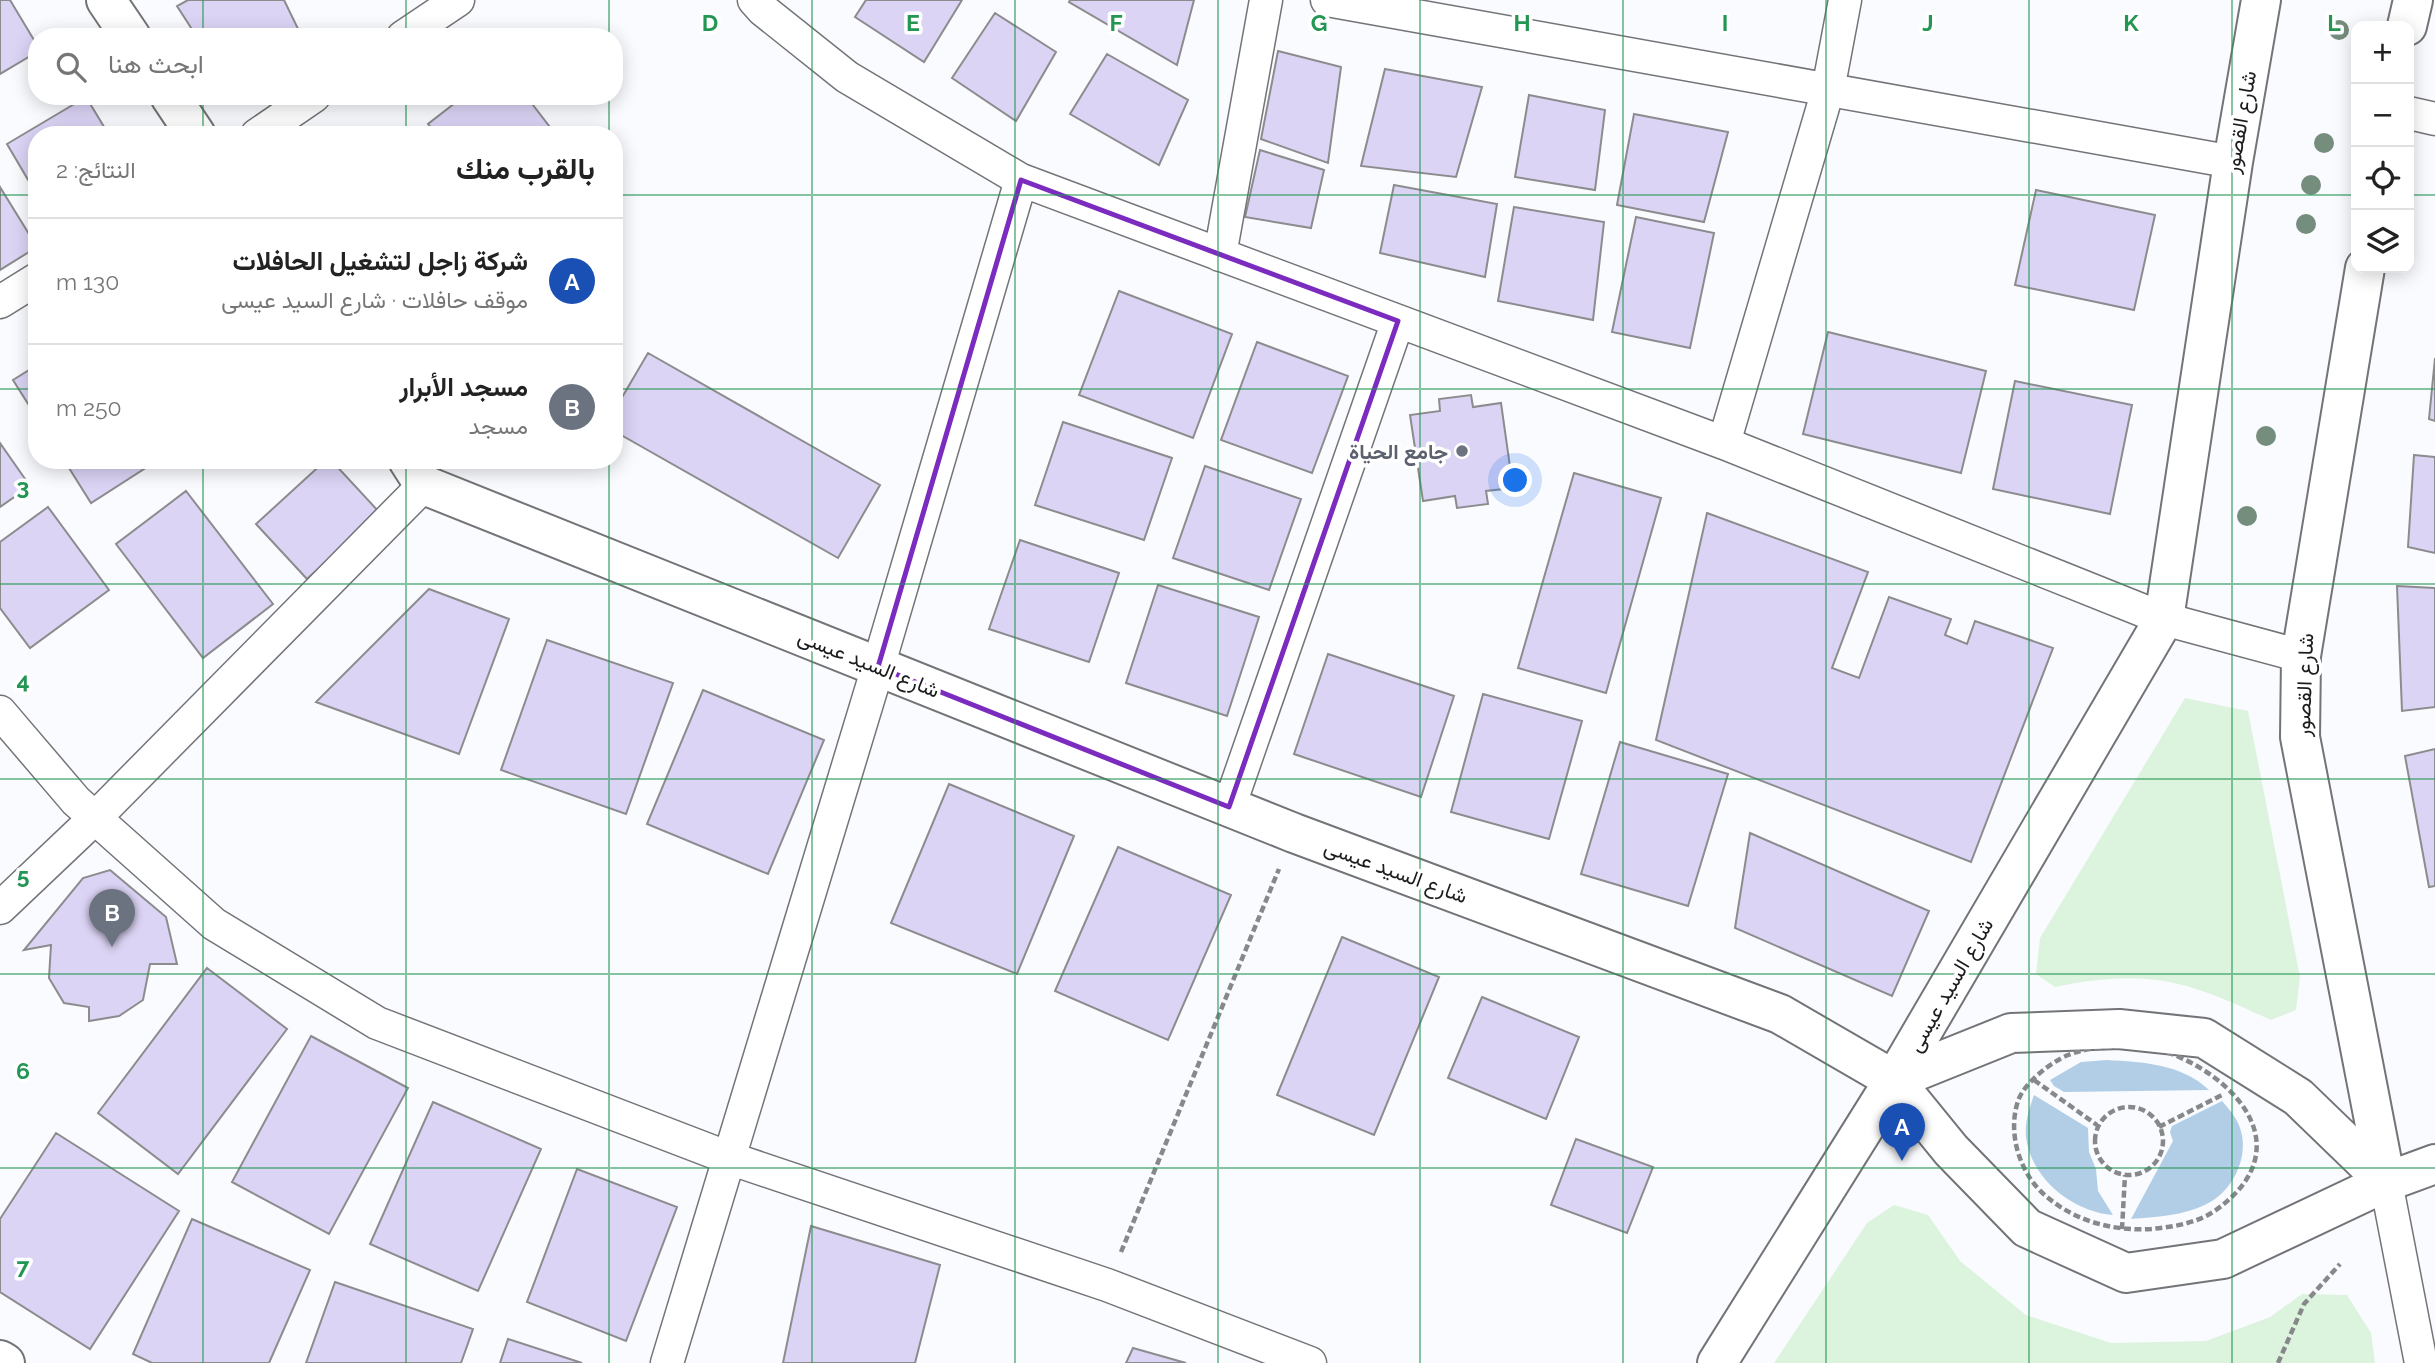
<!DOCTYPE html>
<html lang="ar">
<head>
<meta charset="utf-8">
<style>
  body { margin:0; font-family:Raleway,Vazirmatn,sans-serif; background:#f2f2f2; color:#222; direction:rtl }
  .controls { position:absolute; right:21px; top:21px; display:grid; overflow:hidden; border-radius:14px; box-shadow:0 4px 18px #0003 }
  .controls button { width:63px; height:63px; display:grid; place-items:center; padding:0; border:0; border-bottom:2px solid #e0e0e0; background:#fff; color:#222; font:35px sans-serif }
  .you { position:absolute; left:1516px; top:481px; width:24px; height:24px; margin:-18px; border:5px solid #fff; border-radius:50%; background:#1a73e8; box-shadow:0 0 0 10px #1a73e833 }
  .badge { display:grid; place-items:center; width:46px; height:46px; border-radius:50%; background:#229652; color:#fff; font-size:23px; font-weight:700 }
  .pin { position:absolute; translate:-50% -58px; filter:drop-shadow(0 2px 4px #0008) }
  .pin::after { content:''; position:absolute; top:37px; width:24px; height:21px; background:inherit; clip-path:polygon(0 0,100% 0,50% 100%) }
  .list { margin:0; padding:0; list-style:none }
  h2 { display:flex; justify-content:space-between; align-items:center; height:91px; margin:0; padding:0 28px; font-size:30px }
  h2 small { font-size:23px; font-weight:400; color:#767676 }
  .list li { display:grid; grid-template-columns:46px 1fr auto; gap:21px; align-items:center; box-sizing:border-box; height:126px; padding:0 28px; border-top:2px solid #e0e0e0 }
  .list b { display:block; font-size:26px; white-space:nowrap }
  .list p { margin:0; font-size:23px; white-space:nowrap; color:#767676 }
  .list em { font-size:23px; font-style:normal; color:#767676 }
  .icon { flex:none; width:38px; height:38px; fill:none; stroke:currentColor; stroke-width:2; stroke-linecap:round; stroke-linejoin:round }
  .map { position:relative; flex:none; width:2435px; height:1363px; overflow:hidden; direction:ltr }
  .search { position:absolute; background:#fff; box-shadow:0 4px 18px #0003; left:28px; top:28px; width:595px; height:77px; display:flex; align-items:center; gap:18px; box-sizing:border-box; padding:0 24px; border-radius:28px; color:#767676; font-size:26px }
  .panel { position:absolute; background:#fff; box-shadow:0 4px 18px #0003; left:28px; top:126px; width:595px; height:343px; border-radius:28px; direction:rtl }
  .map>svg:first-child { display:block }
  .green { fill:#dcf4dd }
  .water { fill:#b1cee6 }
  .building { fill:#dcd4f5; stroke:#8c8b8e; stroke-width:2 }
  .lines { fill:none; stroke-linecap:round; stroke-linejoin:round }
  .street-casing { stroke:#737477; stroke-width:35 }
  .secondary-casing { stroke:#737477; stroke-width:42 }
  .path { stroke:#87888a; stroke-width:4.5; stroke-dasharray:7 3.5; stroke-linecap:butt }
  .street { stroke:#fff; stroke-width:32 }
  .secondary { stroke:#fff; stroke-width:38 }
  .tree { fill:#758d7c }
  .marked { fill:none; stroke:#7b2cbf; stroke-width:5; stroke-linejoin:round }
  .grid { fill:none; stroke:#229652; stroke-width:2; stroke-opacity:0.55 }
  .worship-dot { fill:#6b7280; stroke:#fff; stroke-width:2.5 }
  .labels { text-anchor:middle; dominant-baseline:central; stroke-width:7; stroke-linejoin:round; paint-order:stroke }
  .street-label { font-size:21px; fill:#1b1c1d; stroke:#fff }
  .worship-label { font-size:21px; font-weight:bold; fill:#5b616d; stroke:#fff; text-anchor:end }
  .grid-label { font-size:23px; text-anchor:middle; font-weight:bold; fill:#229652; stroke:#fff; stroke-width:7; stroke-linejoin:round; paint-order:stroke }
</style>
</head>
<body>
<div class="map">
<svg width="2435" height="1363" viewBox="0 0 2435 1363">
  <rect width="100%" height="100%" fill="#fafbff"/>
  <!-- green -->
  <path class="green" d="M2185,698L2248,711L2300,977L2296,1010L2271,1020C2240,1006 2207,990 2174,983C2135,974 2093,979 2055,987L2036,974L2040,938Z
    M1894,1205L1928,1215L1960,1261L2026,1315L2111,1343L2206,1341L2270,1317L2302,1294L2347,1295L2371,1333L2375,1363H1774L1867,1223Z"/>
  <!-- water -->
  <path class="water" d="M2107,1060C2143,1062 2182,1064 2209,1090L2064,1092L2054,1086L2050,1080L2081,1062Z
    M2034,1095L2088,1128L2089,1152L2096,1169L2098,1191L2113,1215C2075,1212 2035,1182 2027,1143C2023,1126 2029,1110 2034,1095Z
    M2222,1101C2229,1109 2237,1118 2240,1128C2249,1153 2236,1184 2215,1199C2193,1215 2157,1217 2131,1219L2173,1141L2170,1132L2172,1126Z"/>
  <!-- building -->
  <path class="building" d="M0,0H10L37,45V52L0,74Z
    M188,0H284L302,37H197L177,6Z
    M866,0H962L924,62L855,17Z
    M1070,0H1194L1177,65L1069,2Z
    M995,13L1056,52L1016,121L952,78Z
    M1278,51L1341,67L1328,163L1261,139Z
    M1107,54L1188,100L1159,165L1070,114Z
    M1385,69L1482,87L1456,177L1361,166Z
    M1529,95L1605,110L1595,190L1515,177Z
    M464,96H526L556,135H437L428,124Z
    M86,97L109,135H37V195L7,144Z
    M1634,114L1728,132L1704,222L1617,205Z
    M1260,150L1324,170L1311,228L1245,217Z
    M1394,185L1497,204L1485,277L1380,253Z
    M0,187L37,247L0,270Z
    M2036,190L2155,215L2134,310L2015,285Z
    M1514,207L1604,222L1593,320L1498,301Z
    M1636,217L1714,233L1690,348L1612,332Z
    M1119,291L1232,334L1193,438L1079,395Z
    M1828,332L1986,371L1961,473L1803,434Z
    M1257,342L1348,376L1312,473L1221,440Z
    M648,353L880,485L838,558L614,431V411Z
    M2435,358V421L2429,419Z
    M37,365V418L13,380Z
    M2015,381L2132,405L2110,514L1993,489Z
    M1471,395L1473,407L1501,403L1513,488L1486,491L1488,504L1457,508L1455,496L1423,501L1410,415L1440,411L1439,399Z
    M1063,422L1172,458L1144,540L1035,505Z
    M0,443L30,486L0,507Z
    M2414,455L2435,457V553L2408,547Z
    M64,460H158L91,503Z
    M326,460H331L380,513L307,579L256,524Z
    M1205,466L1301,499L1269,590L1173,558Z
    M1574,473L1661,498L1606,693L1518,668Z
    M186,491L273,604L203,658L116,544Z
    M48,507L109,590L30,648L0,608V542Z
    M1707,513L1868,572L1832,668L1859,678L1889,597L1951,619L1945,635L1967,644L1975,621L2053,648L1971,862L1656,740Z
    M1020,540L1119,573L1089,662L989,629Z
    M1158,585L1259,617L1227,716L1126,683Z
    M2397,586L2435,588V707L2402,711Z
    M429,589L509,619L459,754L316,702Z
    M547,640L673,683L626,814L501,770Z
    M1328,654L1454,696L1421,797L1294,754Z
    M703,690L824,740L768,874L647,824Z
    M1483,694L1582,721L1549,839L1451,812Z
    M1620,742L1728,774L1688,906L1581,874Z
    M2435,749V886L2429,887L2405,756Z
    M949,784L1074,836L1017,974L891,923Z
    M1750,833L1929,911L1892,996L1735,928Z
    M1118,847L1231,895L1168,1040L1055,991Z
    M110,870L166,917L177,964H150L143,1000L119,1016L89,1021V1007L64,1003L49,978L51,945L24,950L83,878Z
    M1342,937L1439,977L1374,1135L1277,1095Z
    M207,968L287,1029L178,1174L98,1113Z
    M1482,997L1579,1037L1546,1119L1448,1078Z
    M311,1036L408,1088L329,1234L232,1182Z
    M433,1102L541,1149L478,1291L370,1244Z
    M56,1133L179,1211L90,1349L0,1292V1219Z
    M1576,1139L1653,1167L1627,1233L1551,1205Z
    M577,1169L677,1207L626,1341L527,1302Z
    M192,1219L310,1270L269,1363H152L133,1354Z
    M811,1226L940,1265L915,1363H783Z
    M335,1282L473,1329L461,1363H306Z
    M508,1339L582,1363H500Z
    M1133,1348L1186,1363H1126Z"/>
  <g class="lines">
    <defs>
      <path id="street" d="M754,0L763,10L847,77L1021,180L1724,443L2164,619L2301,656
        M1327,0L2233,162
        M403,37L458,0
        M2409,113L2435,119
        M257,135L314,96
        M1220,255L1266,0
        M0,302L37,279
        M1724,443L1828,90L1845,0
        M0,712L76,801L214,924L377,1023L729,1158L1107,1285L1310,1363
        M1229,807L1398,321
        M0,908L96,817L424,485
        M2386,1182L2421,1363
        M667,1363L878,667L1021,180"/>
      <path id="secondary" d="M106,0L131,37
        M2407,26L2413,0
        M170,96L196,135
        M2365,268L2301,656L2300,737L2386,1182
        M408,460L424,485L1294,833L1780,1014L1894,1080
        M2386,1182L2298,1097L2204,1038L2119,1029L2011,1033L1894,1080L1951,1150L2027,1228L2126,1273L2223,1259L2386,1182L2435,1164
        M0,1360L5,1363
        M1717,1363L1894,1080L2164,619L2233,162L2261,0"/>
    </defs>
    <!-- street casing -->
    <use href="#street" class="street-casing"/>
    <!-- secondary casing -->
    <use href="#secondary" class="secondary-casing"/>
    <!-- path -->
    <path class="path" d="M2147,1046C2226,1065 2308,1144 2216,1210C2198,1223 2173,1227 2151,1229C2113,1231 2077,1222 2047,1197C2020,1175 2007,1134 2018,1101C2024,1083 2051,1062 2068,1055C2093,1045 2121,1047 2147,1046Z
      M2034,1080L2097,1125
      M2095 1141a34 34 0 1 1 68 0a34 34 0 1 1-68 0Z
      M2159,1127L2222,1095
      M2122,1229L2125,1175
      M1121,1252L1279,869
      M2278,1363L2304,1304L2340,1264"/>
    <!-- street -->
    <use href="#street" class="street"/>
    <!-- secondary -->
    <use href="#secondary" class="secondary"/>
  </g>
  <!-- trees -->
  <g class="tree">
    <circle cx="2339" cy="30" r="10"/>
    <circle cx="2324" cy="143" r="10"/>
    <circle cx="2311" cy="185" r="10"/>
    <circle cx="2306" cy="224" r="10"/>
    <circle cx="2266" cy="436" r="10"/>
    <circle cx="2247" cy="516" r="10"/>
  </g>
  <!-- marked area -->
  <path class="marked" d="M1021,180L1398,321L1229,807L878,667Z"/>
  <!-- grid -->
  <path class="grid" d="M203,0V37M406,0V37M609,0V37M812,0V1363M1015,0V1363M1218,0V1363M1420,0V1363M1623,0V1363M1826,0V1363M2029,0V1363M2232,0V1363M203,96V135M406,96V135M609,96V135M0,195H37M614,195H2356M2409,195H2435M0,389H37M614,389H2435M203,460V1363M406,460V1363M609,460V1363M0,584H2435M0,779H2435M0,974H2435M0,1168H2435"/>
  <!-- markers -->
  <circle class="worship-dot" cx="1462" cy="451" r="7"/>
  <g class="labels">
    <!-- street labels -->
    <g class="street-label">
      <text transform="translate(2240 122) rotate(-80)">شارع القصور</text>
      <text transform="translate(869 663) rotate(22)">شارع السيد عيسى</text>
      <text transform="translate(2304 685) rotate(-88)">شارع القصور</text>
      <text transform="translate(1396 871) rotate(20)">شارع السيد عيسى</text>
      <text transform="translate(1950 985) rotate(-60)">شارع السيد عيسى</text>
    </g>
    <!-- worship labels -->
    <g class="worship-label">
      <text x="1448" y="451">جامع الحياة</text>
    </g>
  </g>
  <g class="grid-label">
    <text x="710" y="31">D</text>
    <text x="913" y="31">E</text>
    <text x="1116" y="31">F</text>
    <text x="1319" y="31">G</text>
    <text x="1522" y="31">H</text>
    <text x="1725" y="31">I</text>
    <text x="1928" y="31">J</text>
    <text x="2131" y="31">K</text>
    <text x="2334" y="31">L</text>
    <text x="23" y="495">3</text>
    <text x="23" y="689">4</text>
    <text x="23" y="884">5</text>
    <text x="23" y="1079">6</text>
    <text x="23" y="1274">7</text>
  </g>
</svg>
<div class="controls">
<button>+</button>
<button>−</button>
<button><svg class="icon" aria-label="locate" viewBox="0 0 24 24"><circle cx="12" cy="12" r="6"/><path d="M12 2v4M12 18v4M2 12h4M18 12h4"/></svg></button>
<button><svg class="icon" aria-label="layers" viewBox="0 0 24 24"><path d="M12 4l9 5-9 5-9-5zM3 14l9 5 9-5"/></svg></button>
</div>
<div class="you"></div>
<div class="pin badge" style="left:1902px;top:1161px;background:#1a4fb4">A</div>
<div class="pin badge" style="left:112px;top:947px;background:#6b7280">B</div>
<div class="search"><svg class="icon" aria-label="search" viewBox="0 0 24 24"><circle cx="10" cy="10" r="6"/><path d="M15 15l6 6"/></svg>ابحث هنا</div>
<section class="panel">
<h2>بالقرب منك<small>النتائج: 2</small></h2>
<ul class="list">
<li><span class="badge" style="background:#1a4fb4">A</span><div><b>شركة زاجل لتشغيل الحافلات</b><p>موقف حافلات · شارع السيد عيسى</p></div><em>130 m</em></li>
<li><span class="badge" style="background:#6b7280">B</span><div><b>مسجد الأبرار</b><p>مسجد</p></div><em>250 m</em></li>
</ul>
</section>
</div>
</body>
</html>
